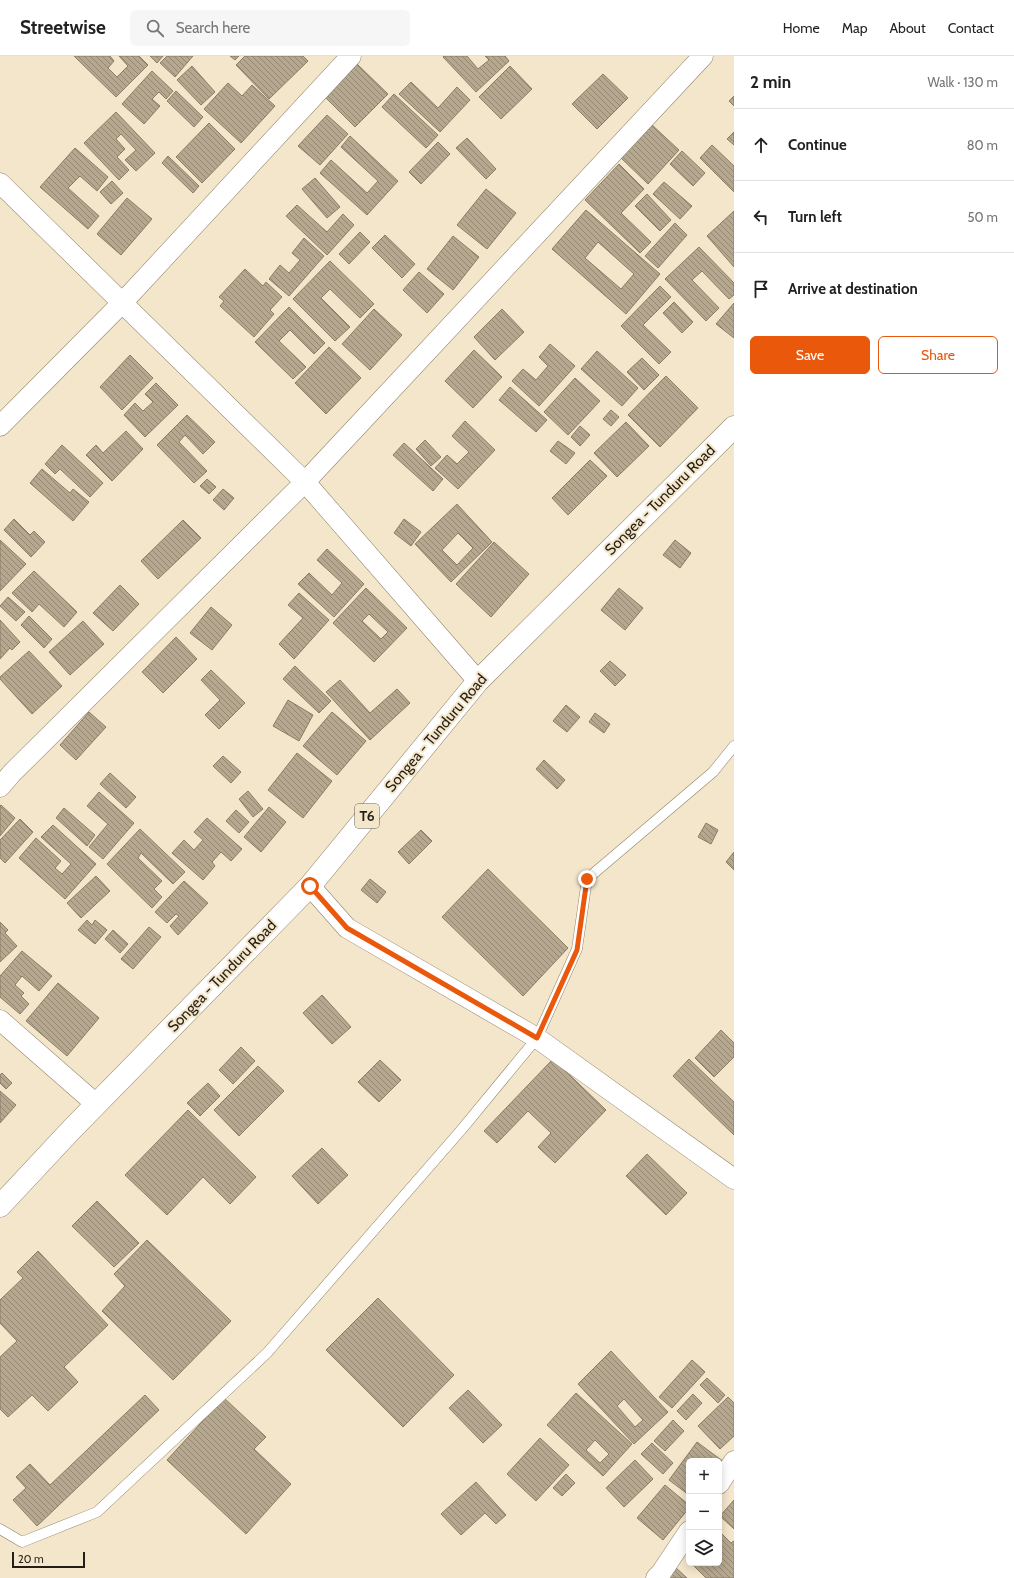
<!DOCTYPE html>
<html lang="en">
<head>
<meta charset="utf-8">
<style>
  body { margin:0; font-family:Cabin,sans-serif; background:#f6f6f6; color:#222 }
  .controls { position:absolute; right:12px; bottom:12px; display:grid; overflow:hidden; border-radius:6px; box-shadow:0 2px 10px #0003 }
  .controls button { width:36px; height:36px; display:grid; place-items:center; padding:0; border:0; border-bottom:1px solid #e0e0e0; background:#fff; color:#222; font:20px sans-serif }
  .scale { position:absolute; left:12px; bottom:10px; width:73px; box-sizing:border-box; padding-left:4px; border:2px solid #241f15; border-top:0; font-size:11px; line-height:14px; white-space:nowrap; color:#241f15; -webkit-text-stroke:3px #f4e6cb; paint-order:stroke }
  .stop { position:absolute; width:12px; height:12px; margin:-9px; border:3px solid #ea580c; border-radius:50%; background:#fff }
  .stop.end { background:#ea580c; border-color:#fff; box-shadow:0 1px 4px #0008 }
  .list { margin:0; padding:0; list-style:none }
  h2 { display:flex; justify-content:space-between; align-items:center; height:52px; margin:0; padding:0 16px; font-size:17px }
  h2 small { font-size:13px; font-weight:400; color:#767676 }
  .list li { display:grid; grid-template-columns:26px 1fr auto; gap:12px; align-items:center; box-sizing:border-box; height:72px; padding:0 16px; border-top:1px solid #e0e0e0 }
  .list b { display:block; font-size:15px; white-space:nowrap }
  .list em { font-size:13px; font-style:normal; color:#767676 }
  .actions { display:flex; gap:8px; padding:12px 16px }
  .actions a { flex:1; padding:9px 0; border:1px solid #ea580c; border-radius:6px; text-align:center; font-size:14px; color:#ea580c }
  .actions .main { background:#ea580c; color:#fff }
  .icon { flex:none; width:22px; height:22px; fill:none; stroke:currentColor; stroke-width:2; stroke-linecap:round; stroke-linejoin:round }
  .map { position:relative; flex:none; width:734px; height:1522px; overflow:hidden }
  header { display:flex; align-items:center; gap:24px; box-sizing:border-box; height:56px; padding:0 20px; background:#fff; border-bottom:1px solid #e0e0e0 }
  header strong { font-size:19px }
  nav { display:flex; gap:22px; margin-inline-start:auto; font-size:14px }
  .search { width:280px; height:36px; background:#f6f6f6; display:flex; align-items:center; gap:10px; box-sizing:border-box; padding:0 14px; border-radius:6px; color:#767676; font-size:15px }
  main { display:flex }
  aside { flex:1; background:#fff }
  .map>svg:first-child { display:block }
  .building { fill:url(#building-back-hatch); stroke:#8a7d64; fill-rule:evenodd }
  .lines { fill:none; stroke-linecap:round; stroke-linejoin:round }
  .service-casing { stroke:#8f8269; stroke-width:11 }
  .minor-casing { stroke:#8f8269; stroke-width:21 }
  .trunk-casing { stroke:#8f8269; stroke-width:23 }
  .service { stroke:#fff; stroke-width:10 }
  .minor { stroke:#fff; stroke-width:20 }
  .trunk { stroke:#fff; stroke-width:22 }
  .route { stroke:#ea580c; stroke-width:5 }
  .labels { text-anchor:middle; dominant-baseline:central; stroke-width:4; stroke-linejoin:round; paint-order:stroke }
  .shield { fill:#f4e6cb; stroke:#625b4c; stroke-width:1 }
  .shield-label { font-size:14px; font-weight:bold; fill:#241f15 }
  .street-label { font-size:15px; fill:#241f15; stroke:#f4e6cb }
</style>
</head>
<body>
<header>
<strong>Streetwise</strong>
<div class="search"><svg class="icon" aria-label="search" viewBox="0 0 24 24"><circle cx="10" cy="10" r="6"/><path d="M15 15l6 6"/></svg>Search here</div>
<nav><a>Home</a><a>Map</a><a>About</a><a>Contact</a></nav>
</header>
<main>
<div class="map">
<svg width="734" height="1522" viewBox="0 0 734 1522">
  <defs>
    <pattern id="building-back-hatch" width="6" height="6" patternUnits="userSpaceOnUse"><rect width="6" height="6" fill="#b6a88f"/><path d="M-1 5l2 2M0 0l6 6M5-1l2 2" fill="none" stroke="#948874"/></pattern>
  </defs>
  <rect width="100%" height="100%" fill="#f4e6cb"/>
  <!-- building -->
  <path class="building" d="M74,0H110L114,5L108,12L117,21L128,10L119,0H139L148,9L116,41Z
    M150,0H163L157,7Z
    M167,0H193L175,21L160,7Z
    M230,0H239L235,4Z
    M245,0H303L308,5L269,43L236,9Z
    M444,0H467L478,13L489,4L485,0H505L509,5L476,36L443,1Z
    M356,7L388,38L355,71L324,40Z
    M192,10L215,36L201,49L177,24Z
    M510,10L532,33L501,63L479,41Z
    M152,15L173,35L166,43L159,36L152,43L160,50L144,68L122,48Z
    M603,18L628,42L597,73L572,48Z
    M411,26L438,52L457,31L470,44L440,76L399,38Z
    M228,27L242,40L252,29L275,50L241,87L204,53Z
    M176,35L203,61L194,71L167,45Z
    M394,38L438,79L426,92L382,51Z
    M734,40V50L729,45Z
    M116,56L155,97L136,115L125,104L136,94L121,78L116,83L125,93L117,101L129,114L119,124L84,87Z
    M327,59L348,78L320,109L298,90Z
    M209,67L235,93L202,127L176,101Z
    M651,68L679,94L648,128L620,101Z
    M734,76V89L727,83Z
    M350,80L398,125L367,159L320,117L331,104L367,137L378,125L341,91Z
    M467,82L496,113L486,123L456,92Z
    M438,86L450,98L421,128L409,116Z
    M712,89L734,110V136L700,102Z
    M75,92L108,121L97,135L80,120L68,132L99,160L88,173L40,131Z
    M682,95L705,117L693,130L670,108Z
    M168,100L199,130L193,137L162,107Z
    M619,108L644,133L621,157L651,186L640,197L585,144Z
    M315,122L340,151L327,162L302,133Z
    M112,125L123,137L111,148L100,136Z
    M664,126L692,150L680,163L653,138Z
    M486,133L516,157L487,193L457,169Z
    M647,138L671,164L660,175L635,150Z
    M127,142L152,163L121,199L97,178Z
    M297,149L327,176L343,158L354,169L327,199L286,160Z
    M586,154L660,218L626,258L552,193ZM598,186L634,218L621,233L585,202Z
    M734,155V211L707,180Z
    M675,167L687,179L658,212L645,200Z
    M360,176L370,186L349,208L339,198Z
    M385,179L415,208L402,222L372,192Z
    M453,180L479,201L453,234L427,213Z
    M304,182L324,200L289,240L269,223L280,209L289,217L300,204L292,197Z
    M699,191L734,227V239L729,243L702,215L692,224L719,252L706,265L665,223Z
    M330,205L374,248L360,262L330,233L321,242L350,271L335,285L293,243Z
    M245,213L263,230L266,226L282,241L270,254L274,258L254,281L220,250L224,245L219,241Z
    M419,216L444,238L427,257L403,234Z
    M660,230L671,241L643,269L671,296L659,308L621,270Z
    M674,246L693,266L682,277L663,257Z
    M734,247V282L716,268Z
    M289,251L325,287L314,298L290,274L279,285L306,311L293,323L255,286Z
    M374,253L402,279L370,314L342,288Z
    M502,253L524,276L495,304L474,281Z
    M550,288L575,310L539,350L512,325L523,313L536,324L548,310L539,301Z
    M329,291L361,322L326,358L295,327Z
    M474,294L502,321L473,352L445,325Z
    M597,295L638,332L622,350L581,313Z
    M130,299L153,322L122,354L100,331Z
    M642,302L659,319L644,334L627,316Z
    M666,320L698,352L660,391L628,359Z
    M575,322L600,345L568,379L544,356Z
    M156,327L178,349L145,381L124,359L135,347L143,355L153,346L145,338Z
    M510,331L547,364L536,376L499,344Z
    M611,354L619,361L611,370L603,363Z
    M187,359L215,386L203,398L185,379L179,386L207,415L194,427L157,389Z
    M465,365L495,394L458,433L435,412L447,399L457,408L469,396L452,380Z
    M626,366L649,390L617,421L594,397Z
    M580,370L590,379L580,390L571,381Z
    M126,375L143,393L112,425L86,399L96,389L103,397Z
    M425,384L441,401L431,410L416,393Z
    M558,385L575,397L566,408L550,395Z
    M404,387L443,423L433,435L393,399Z
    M62,389L103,427L90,441L60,413L55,418L45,408Z
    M590,404L607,420L568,459L552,442Z
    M42,413L70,437L73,433L89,446L73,465L30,427Z
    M207,423L216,431L209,438L200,430Z
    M223,433L234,442L224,454L213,444Z
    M457,448L492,486L451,526L415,488ZM458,477L473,492L457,509L442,494Z
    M14,463L30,479L34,475L45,486L31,501L4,474Z
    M404,463L421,476L411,490L394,477Z
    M183,464L201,482L158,523L141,505Z
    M0,484L26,508L0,535Z
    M675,484L691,497L680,512L663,499Z
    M494,486L529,518L491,561L456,528Z
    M327,493L364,528L334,561L298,528L309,517L332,539L342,527L317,504Z
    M34,515L77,556L64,571L39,548L32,556L12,537Z
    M120,529L139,548L113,575L93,557Z
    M366,532L407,572L374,606L333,567ZM369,558L388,576L381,583L362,565Z
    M619,532L643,552L625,574L601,554Z
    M299,537L329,564L294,603L279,588L303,562L288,549Z
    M8,541L25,556L16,565L0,550Z
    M211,551L232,569L212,594L190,577Z
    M29,560L52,583L44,592L21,569Z
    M0,564L20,586L12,594L10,592L0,603Z
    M83,565L104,588L70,619L49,596Z
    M176,581L197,603L163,637L142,616Z
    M29,595L62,630L32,658L0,623V621Z
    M610,605L626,619L615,630L600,615Z
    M295,610L331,645L319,657L283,623Z
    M211,614L245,647L219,673L205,659L220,644L201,624Z
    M340,624L370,657L397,633L410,647L370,684L326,636Z
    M288,644L313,659L299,685L273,670Z
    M566,649L580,661L567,676L553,665Z
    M89,656L106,671L76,704L60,689Z
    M332,656L366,685L337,719L303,690Z
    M595,657L610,668L604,677L589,666Z
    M297,697L332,725L303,762L268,734Z
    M223,700L241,716L231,727L213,710Z
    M544,704L565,724L557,733L536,713Z
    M110,717L136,741L126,752L100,728Z
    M248,735L263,753L253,761L239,743Z
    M99,736L134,767L103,803L89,791L108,768L87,750Z
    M1,749L15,762L0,780V750Z
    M269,751L286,766L261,796L244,781Z
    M64,752L95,779L87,790L56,762Z
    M236,754L249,766L239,777L226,765Z
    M207,762L242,793L231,805L221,796L212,806L215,810L203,824L172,797L184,784L194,794L203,784L194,776Z
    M20,763L33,776L5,807L0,802V784Z
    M706,767L718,774L711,788L698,781Z
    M53,769L96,808L65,843L19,802L36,782L61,805L55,812L62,818L71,808L41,781Z
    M140,773L185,816L173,828L141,797L138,802L162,825L154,833L162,841L152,852L107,808Z
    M421,774L432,785L409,808L398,796Z
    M734,796V814L726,806Z
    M488,813L568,892L523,940L442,861Z
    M96,820L110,835L81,862L67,847Z
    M370,823L386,836L377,847L361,834Z
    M184,825L208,847L178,879L170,870L179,860L176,858L167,867L155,856Z
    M87,864L92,869L95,864L107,874L95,888L78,874Z
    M0,866L8,874L5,877L17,890L0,906Z
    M149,871L161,881L133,913L121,903Z
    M113,874L128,888L120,897L105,883Z
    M22,895L52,920L39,935L22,920L15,929L24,937L21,940L29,948L20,958L0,941V920Z
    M58,927L99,962L67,1000L26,965Z
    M322,939L351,971L332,988L303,957Z
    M721,974L734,987V1001L714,1021L695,1002Z
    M241,991L255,1005L233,1028L219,1014Z
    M553,1003L606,1054L555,1107L538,1091L551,1077L528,1055L497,1087L484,1075Z
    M689,1003L734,1046V1079L673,1020Z
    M380,1004L401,1024L379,1046L358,1026Z
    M258,1010L284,1035L239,1080L214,1054Z
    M2,1017L12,1027L6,1033L0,1027V1019Z
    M208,1027L220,1040L200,1060L187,1047Z
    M0,1035L16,1049L0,1067Z
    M188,1054L256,1121L230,1148L203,1121L167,1159L125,1119Z
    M322,1092L348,1119L318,1148L292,1120Z
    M647,1098L687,1137L666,1159L626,1120Z
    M97,1145L139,1187L114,1211L72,1170Z
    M147,1184L231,1265L173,1324L102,1255L125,1230L114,1218Z
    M38,1195L108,1269L64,1311L78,1326L48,1355L32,1339L8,1361L0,1353V1301L17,1285L0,1267V1244L23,1222L17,1216Z
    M378,1242L454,1319L403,1371L326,1294Z
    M611,1295L668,1356L634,1388L578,1328ZM624,1343L643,1364L635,1371L617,1350Z
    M692,1304L705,1316L672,1352L659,1341Z
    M707,1322L725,1339L718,1347L700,1329Z
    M468,1334L502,1369L483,1387L449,1352Z
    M576,1337L632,1388L603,1420L547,1369ZM595,1384L609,1398L600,1407L586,1394Z
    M693,1338L702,1347L686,1364L677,1355Z
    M145,1339L159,1354L37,1470L13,1444L26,1432L16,1421L30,1408L50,1429Z
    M728,1341L734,1347V1380L720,1393L698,1370Z
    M224,1342L266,1381L254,1393L291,1428L246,1478L167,1404Z
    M673,1364L684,1375L665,1395L654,1385Z
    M540,1382L569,1409L536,1445L507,1418Z
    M697,1386L728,1409L719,1421V1405H689V1439L669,1424Z
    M652,1387L673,1407L663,1418L641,1398Z
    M635,1404L653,1423L624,1451L606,1432Z
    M566,1418L575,1427L562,1440L553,1432Z
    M476,1426L506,1459L496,1468L485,1457L461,1479L441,1458Z
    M665,1429L689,1449V1452L663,1484L637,1462Z
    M734,1444V1473L720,1460Z
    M722,1478L731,1487L734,1485V1522H706L692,1508L719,1507V1480Z
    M674,1510L687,1522H662Z"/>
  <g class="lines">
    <defs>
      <path id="service" d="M0,1473L22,1486L97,1456L267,1297L462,1073L537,982L577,893L587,823L713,716L734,690"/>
      <path id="minor" d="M0,127L305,426L478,625
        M0,370L123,246L351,0
        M0,731L12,717L305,426L703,0
        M310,830L347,872L537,982L734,1123
        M0,964L96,1048
        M719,1428L734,1405
        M656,1522L661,1517L689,1475"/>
      <path id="trunk" d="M0,1150L73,1072L310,830L478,625L734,371"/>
    </defs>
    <!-- service casing -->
    <use href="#service" class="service-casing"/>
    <!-- minor casing -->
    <use href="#minor" class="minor-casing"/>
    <!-- trunk casing -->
    <use href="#trunk" class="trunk-casing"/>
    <!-- service -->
    <use href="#service" class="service"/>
    <!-- minor -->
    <use href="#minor" class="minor"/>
    <!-- trunk -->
    <use href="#trunk" class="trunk"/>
  </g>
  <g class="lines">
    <!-- route -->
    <path class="route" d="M310,830L347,872L537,982L577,894L587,823"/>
  </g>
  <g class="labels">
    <!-- shield labels -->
    <rect class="shield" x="355" y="748" width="24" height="24" rx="3"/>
    <g class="shield-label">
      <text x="367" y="760">T6</text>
    </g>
    <!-- street labels -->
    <g class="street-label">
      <text transform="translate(660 444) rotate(-45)">Songea - Tunduru Road</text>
      <text transform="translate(436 677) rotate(-50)">Songea - Tunduru Road</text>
      <text transform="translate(222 920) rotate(-46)">Songea - Tunduru Road</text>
    </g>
  </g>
</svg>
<div class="controls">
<button>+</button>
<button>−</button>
<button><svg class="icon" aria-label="layers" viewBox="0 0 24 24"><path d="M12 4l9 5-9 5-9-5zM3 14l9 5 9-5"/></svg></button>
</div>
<div class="scale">20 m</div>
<div class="stop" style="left:310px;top:830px"></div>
<div class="stop end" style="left:587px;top:823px"></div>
</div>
<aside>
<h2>2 min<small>Walk · 130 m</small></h2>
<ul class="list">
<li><svg class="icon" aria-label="ahead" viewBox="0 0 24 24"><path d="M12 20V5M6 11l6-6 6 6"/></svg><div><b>Continue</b></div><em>80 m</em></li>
<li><svg class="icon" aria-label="left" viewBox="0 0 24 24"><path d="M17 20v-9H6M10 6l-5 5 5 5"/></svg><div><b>Turn left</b></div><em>50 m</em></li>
<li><svg class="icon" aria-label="arrive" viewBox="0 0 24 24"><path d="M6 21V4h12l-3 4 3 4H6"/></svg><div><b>Arrive at destination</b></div></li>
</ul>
<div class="actions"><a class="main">Save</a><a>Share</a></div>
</aside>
</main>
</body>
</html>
